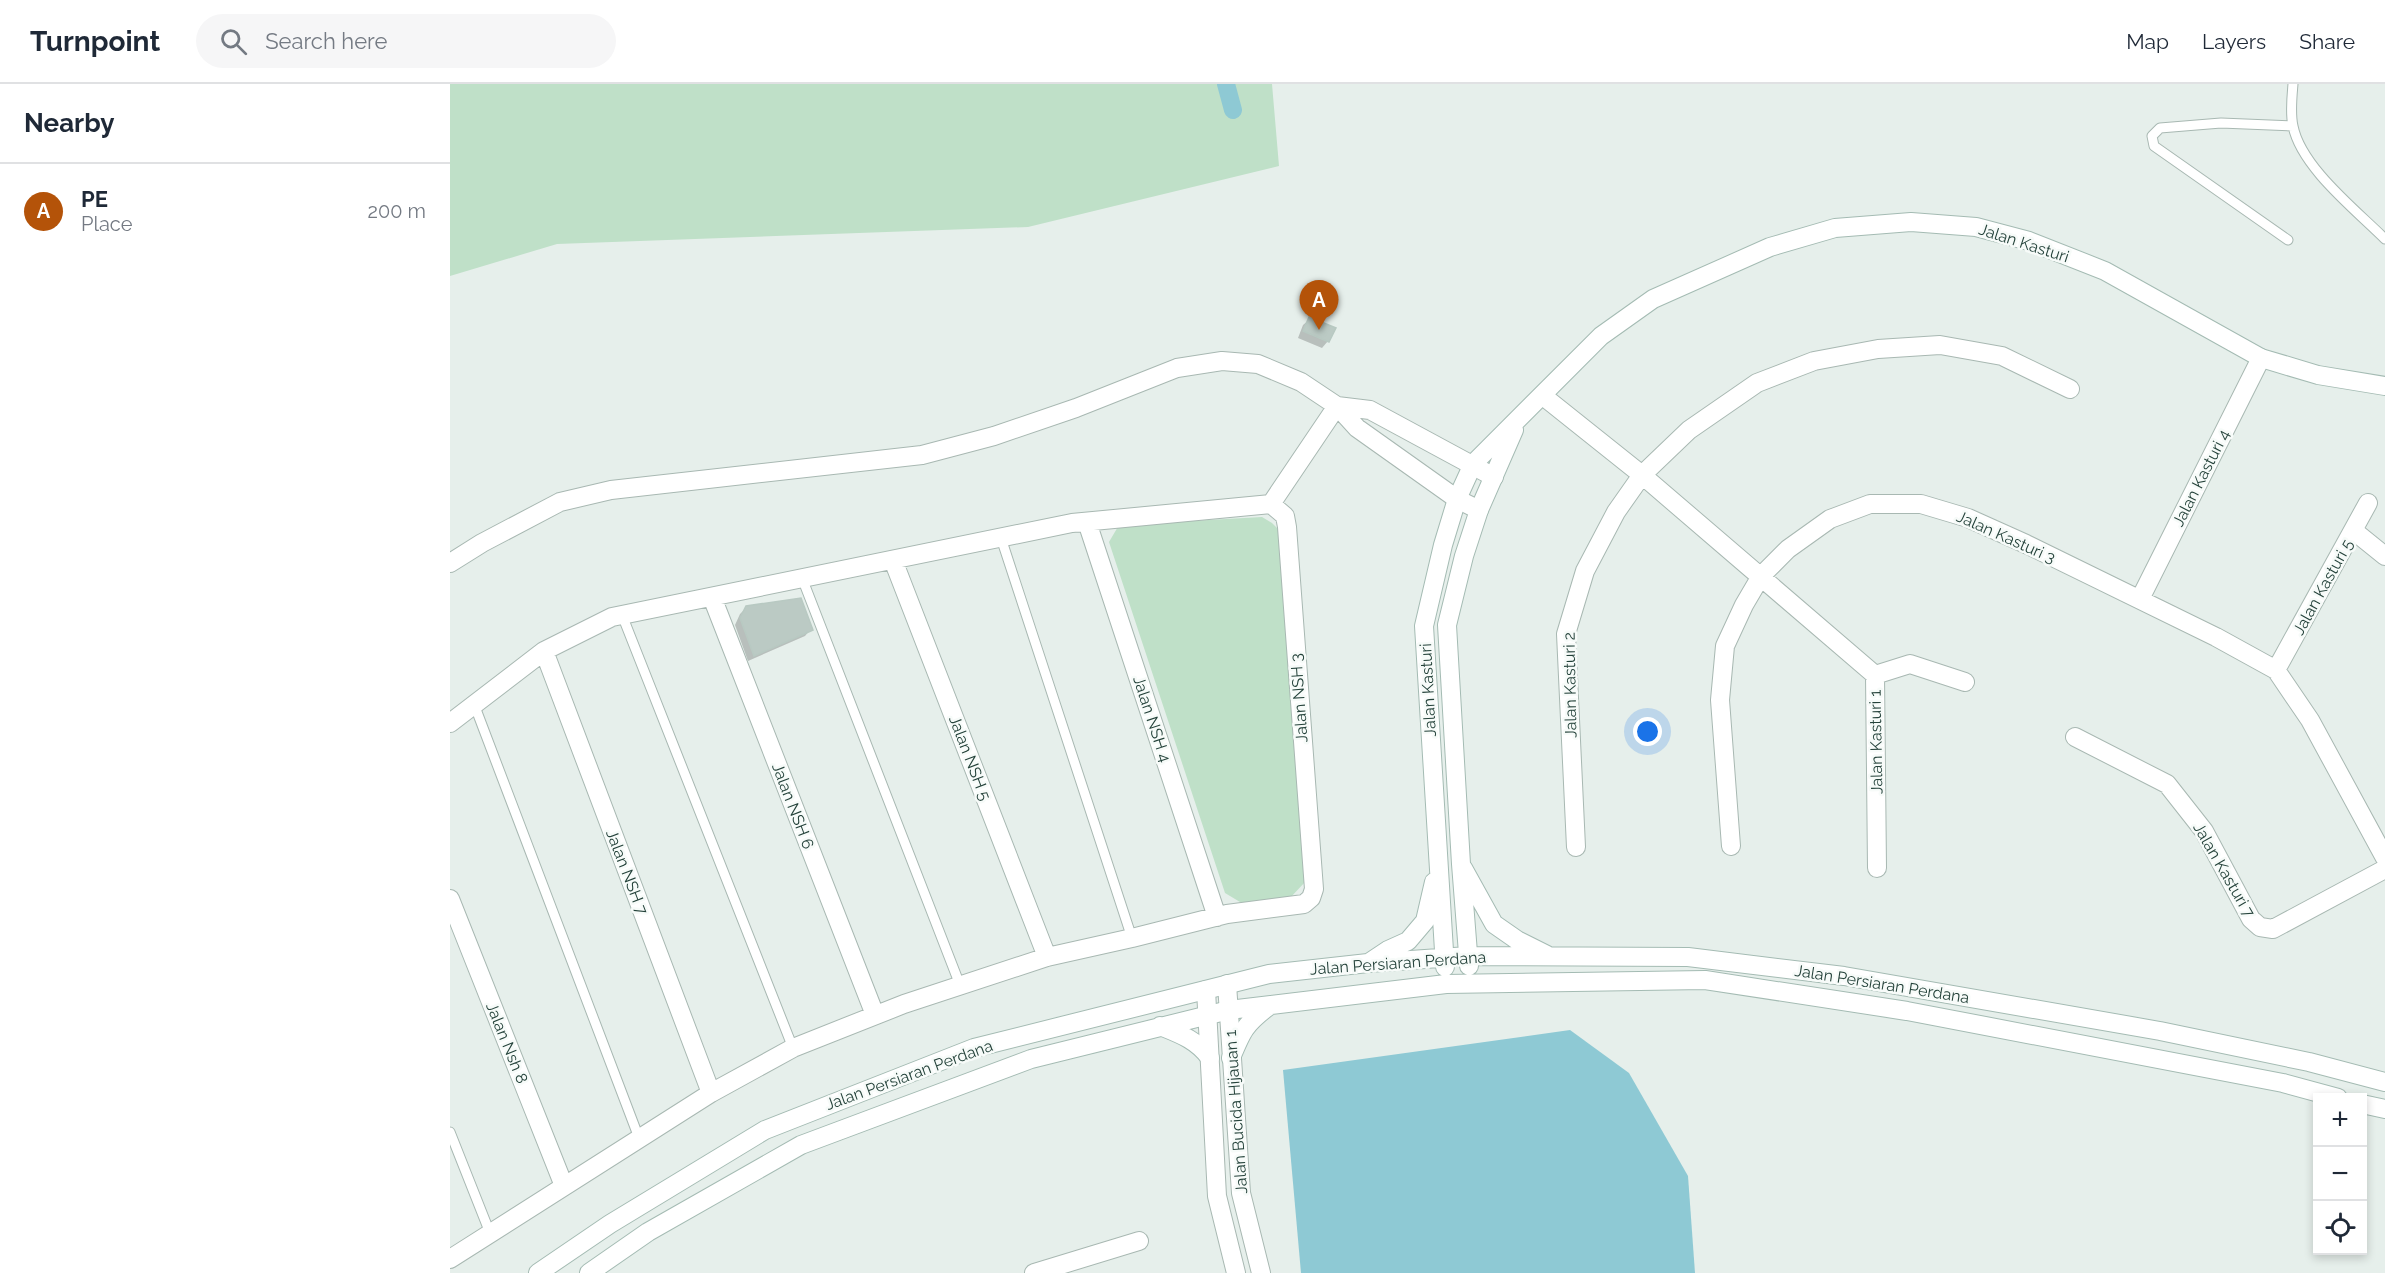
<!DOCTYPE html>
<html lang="en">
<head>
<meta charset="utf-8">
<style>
  body { margin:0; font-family:Raleway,sans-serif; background:#f6f6f7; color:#1f2937 }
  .controls { position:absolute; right:18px; bottom:18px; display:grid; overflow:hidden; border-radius:0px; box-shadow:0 3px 9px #0003 }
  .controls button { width:54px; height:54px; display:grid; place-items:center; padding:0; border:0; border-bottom:2px solid #e0e1e3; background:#fff; color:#1f2937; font:30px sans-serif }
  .you { position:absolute; left:1198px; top:648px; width:21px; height:21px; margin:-15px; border:4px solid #fff; border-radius:50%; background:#1a73e8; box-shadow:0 0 0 9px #1a73e833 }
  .badge { display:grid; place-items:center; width:39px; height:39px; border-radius:50%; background:#b45309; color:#fff; font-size:20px; font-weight:700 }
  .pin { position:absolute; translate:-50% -50px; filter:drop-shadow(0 2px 3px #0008) }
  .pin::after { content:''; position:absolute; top:32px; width:21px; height:18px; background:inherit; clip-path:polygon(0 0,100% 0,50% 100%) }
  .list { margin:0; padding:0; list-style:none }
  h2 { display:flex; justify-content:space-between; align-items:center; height:78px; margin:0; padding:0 24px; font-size:26px }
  h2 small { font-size:20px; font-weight:400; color:#747a83 }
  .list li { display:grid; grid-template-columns:39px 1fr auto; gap:18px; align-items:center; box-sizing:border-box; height:96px; padding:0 24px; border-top:2px solid #e0e1e3 }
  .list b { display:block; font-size:22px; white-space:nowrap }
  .list p { margin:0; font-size:20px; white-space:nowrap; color:#747a83 }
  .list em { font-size:20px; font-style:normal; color:#747a83 }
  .icon { flex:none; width:33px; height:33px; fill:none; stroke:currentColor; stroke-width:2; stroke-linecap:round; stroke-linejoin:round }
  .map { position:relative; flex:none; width:1935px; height:1189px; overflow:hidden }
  header { display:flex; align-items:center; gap:36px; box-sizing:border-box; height:84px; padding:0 30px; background:#fff; border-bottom:2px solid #e0e1e3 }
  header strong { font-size:28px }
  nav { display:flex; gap:33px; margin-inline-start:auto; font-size:21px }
  .search { width:420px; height:54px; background:#f6f6f7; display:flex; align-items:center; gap:15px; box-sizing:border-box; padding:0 21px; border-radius:33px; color:#747a83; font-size:22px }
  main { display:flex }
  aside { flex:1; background:#fff }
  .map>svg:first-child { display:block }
  .green { fill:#bfe0c8 }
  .water { fill:#8ec9d4 }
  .shadow { fill:#0003 }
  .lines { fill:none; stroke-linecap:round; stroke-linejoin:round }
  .canal { stroke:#8ec9d4; stroke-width:18 }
  .building { fill:#bbcac4; stroke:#b8c9c2; stroke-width:1.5 }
  .lane-casing { stroke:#a8b8b2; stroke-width:11 }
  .street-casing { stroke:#a8b8b2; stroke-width:20 }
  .secondary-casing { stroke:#a4bbb3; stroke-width:20 }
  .lane { stroke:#fff; stroke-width:9 }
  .street { stroke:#fff; stroke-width:18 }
  .secondary { stroke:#fff; stroke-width:18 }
  .labels { text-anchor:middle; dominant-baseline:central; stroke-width:5; stroke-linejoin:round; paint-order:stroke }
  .street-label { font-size:16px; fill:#24423a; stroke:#f7fbf9 }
</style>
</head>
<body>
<header>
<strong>Turnpoint</strong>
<div class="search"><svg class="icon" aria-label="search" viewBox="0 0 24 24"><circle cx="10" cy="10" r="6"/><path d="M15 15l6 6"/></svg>Search here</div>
<nav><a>Map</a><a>Layers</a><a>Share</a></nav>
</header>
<main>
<aside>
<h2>Nearby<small></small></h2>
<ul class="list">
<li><span class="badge">A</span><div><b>PE</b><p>Place</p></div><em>200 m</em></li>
</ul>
</aside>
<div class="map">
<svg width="1935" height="1189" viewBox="0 0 1935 1189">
  <rect width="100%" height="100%" fill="#e6efeb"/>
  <!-- green -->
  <path class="green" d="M0,0H822L829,82L578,143L107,160L0,192Z
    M812,433L822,439L830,447L856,797L840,814L795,821L775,809L659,458L669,441Z"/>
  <!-- water -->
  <path class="water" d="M1120,946L1179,989L1238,1092L1245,1189H851L833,986Z"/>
  <!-- shadow -->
  <path class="shadow" d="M860,235L878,257L872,264L848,254L853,241Z
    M297,523L361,545L355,552L298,577L285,541L290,530Z"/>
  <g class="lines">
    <!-- canal -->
    <path class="canal" d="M776,0L783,26"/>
  </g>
  <!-- building -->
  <path class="building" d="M859,233L886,244L879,258L853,247Z
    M351,514L363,546L304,572L290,534L296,522Z"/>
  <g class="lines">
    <defs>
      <path id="lane" d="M1843,0C1842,12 1840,29 1843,42C1851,83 1906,126 1935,155
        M1838,156L1704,62L1702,52L1710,44L1771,39L1843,42
        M551,454L682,854
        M352,494L510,901
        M172,531L343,964
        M24,620L189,1054
        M0,1048L40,1149"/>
      <path id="street" d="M1093,312L1192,391L1425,591
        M887,322L920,326L1044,393
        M637,438L767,833
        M1904,447L1935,472
        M443,476L597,873
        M0,479L32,459L110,418L161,406L472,371L544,352L626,324L727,284L772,277L808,280L851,298L887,322L907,344L1007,415L1029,426
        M262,513L425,931
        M1690,515L1811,274
        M94,567L261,1009
        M1826,586L1918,419
        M0,639L94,567L162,533L622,439L821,420L887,322
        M1625,653L1717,700L1754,747L1801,835L1810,843L1823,845L1935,785
        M1281,762L1270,616L1275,562L1294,521L1311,492L1338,465L1380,435L1420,420H1471L1518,434L1576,460L1766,553L1826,586L1860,636L1935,774
        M1126,763L1116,550L1135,487L1166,428L1192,391L1239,346L1307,299L1364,277L1428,265L1490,261L1552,272L1620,305
        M1427,784L1425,591L1460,580L1515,598
        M0,815L114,1102
        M777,900L791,1109L811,1189
        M756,906L767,1112L786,1189
        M0,1175L261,1009L343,964L454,920L597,873L682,854L777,830L854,820L861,814L864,805L837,443L835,432L821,420
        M584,1189L689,1157"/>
      <path id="secondary" d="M1013,784L1044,840L1067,856L1097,871
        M920,878L938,866L958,857L975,837L984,798
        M1019,882L1011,780L997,541L1014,472L1029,426L1064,346
        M995,883L974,542L993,461L1007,415L1023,380L1151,252L1203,215L1320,163L1385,144L1461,138L1526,143L1579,157L1655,187L1811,274L1868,291L1935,302
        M710,942C730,950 747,956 760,974
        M781,974C792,947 795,940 819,922
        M1912,1020L1935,1025
        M88,1189L160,1140L315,1046L524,964L819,890L918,879L1018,872L1238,873L1394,892L1710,947L1859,978L1935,998
        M139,1189L198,1148L351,1061L581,975L779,926L996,900L1255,896L1457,927L1833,999L1888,1014"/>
    </defs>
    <!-- lane casing -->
    <use href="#lane" class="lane-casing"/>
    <!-- street casing -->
    <use href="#street" class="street-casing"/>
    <!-- secondary casing -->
    <use href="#secondary" class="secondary-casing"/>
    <!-- lane -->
    <use href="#lane" class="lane"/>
    <!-- street -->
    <use href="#street" class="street"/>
    <!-- secondary -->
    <use href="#secondary" class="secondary"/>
  </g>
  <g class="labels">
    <!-- street labels -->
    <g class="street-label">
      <text transform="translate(1574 159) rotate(18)">Jalan Kasturi</text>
      <text transform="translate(1751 394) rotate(-63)">Jalan Kasturi 4</text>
      <text transform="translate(1556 453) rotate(24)">Jalan Kasturi 3</text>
      <text transform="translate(1873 503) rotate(-61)">Jalan Kasturi 5</text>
      <text transform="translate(1120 601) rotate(-91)">Jalan Kasturi 2</text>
      <text transform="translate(978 606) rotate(-93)">Jalan Kasturi</text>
      <text transform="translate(849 614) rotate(-94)">Jalan NSH 3</text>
      <text transform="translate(702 635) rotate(72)">Jalan NSH 4</text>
      <text transform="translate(1426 658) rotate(-91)">Jalan Kasturi 1</text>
      <text transform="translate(520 674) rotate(69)">Jalan NSH 5</text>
      <text transform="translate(343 722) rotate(69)">Jalan NSH 6</text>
      <text transform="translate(1774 786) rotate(60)">Jalan Kasturi 7</text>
      <text transform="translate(177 788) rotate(69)">Jalan NSH 7</text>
      <text transform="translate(948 879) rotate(-4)">Jalan Persiaran Perdana</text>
      <text transform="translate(1432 900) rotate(9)">Jalan Persiaran Perdana</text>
      <text transform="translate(57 959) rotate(68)">Jalan Nsh 8</text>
      <text transform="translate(459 991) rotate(-20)">Jalan Persiaran Perdana</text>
      <text transform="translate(786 1028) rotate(-94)">Jalan Bucida Hijauan 1</text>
    </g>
  </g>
</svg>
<div class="controls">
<button>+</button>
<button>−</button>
<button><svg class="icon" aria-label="locate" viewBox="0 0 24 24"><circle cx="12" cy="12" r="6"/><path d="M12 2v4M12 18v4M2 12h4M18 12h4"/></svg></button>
</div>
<div class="you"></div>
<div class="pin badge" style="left:869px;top:246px">A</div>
</div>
</main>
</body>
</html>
